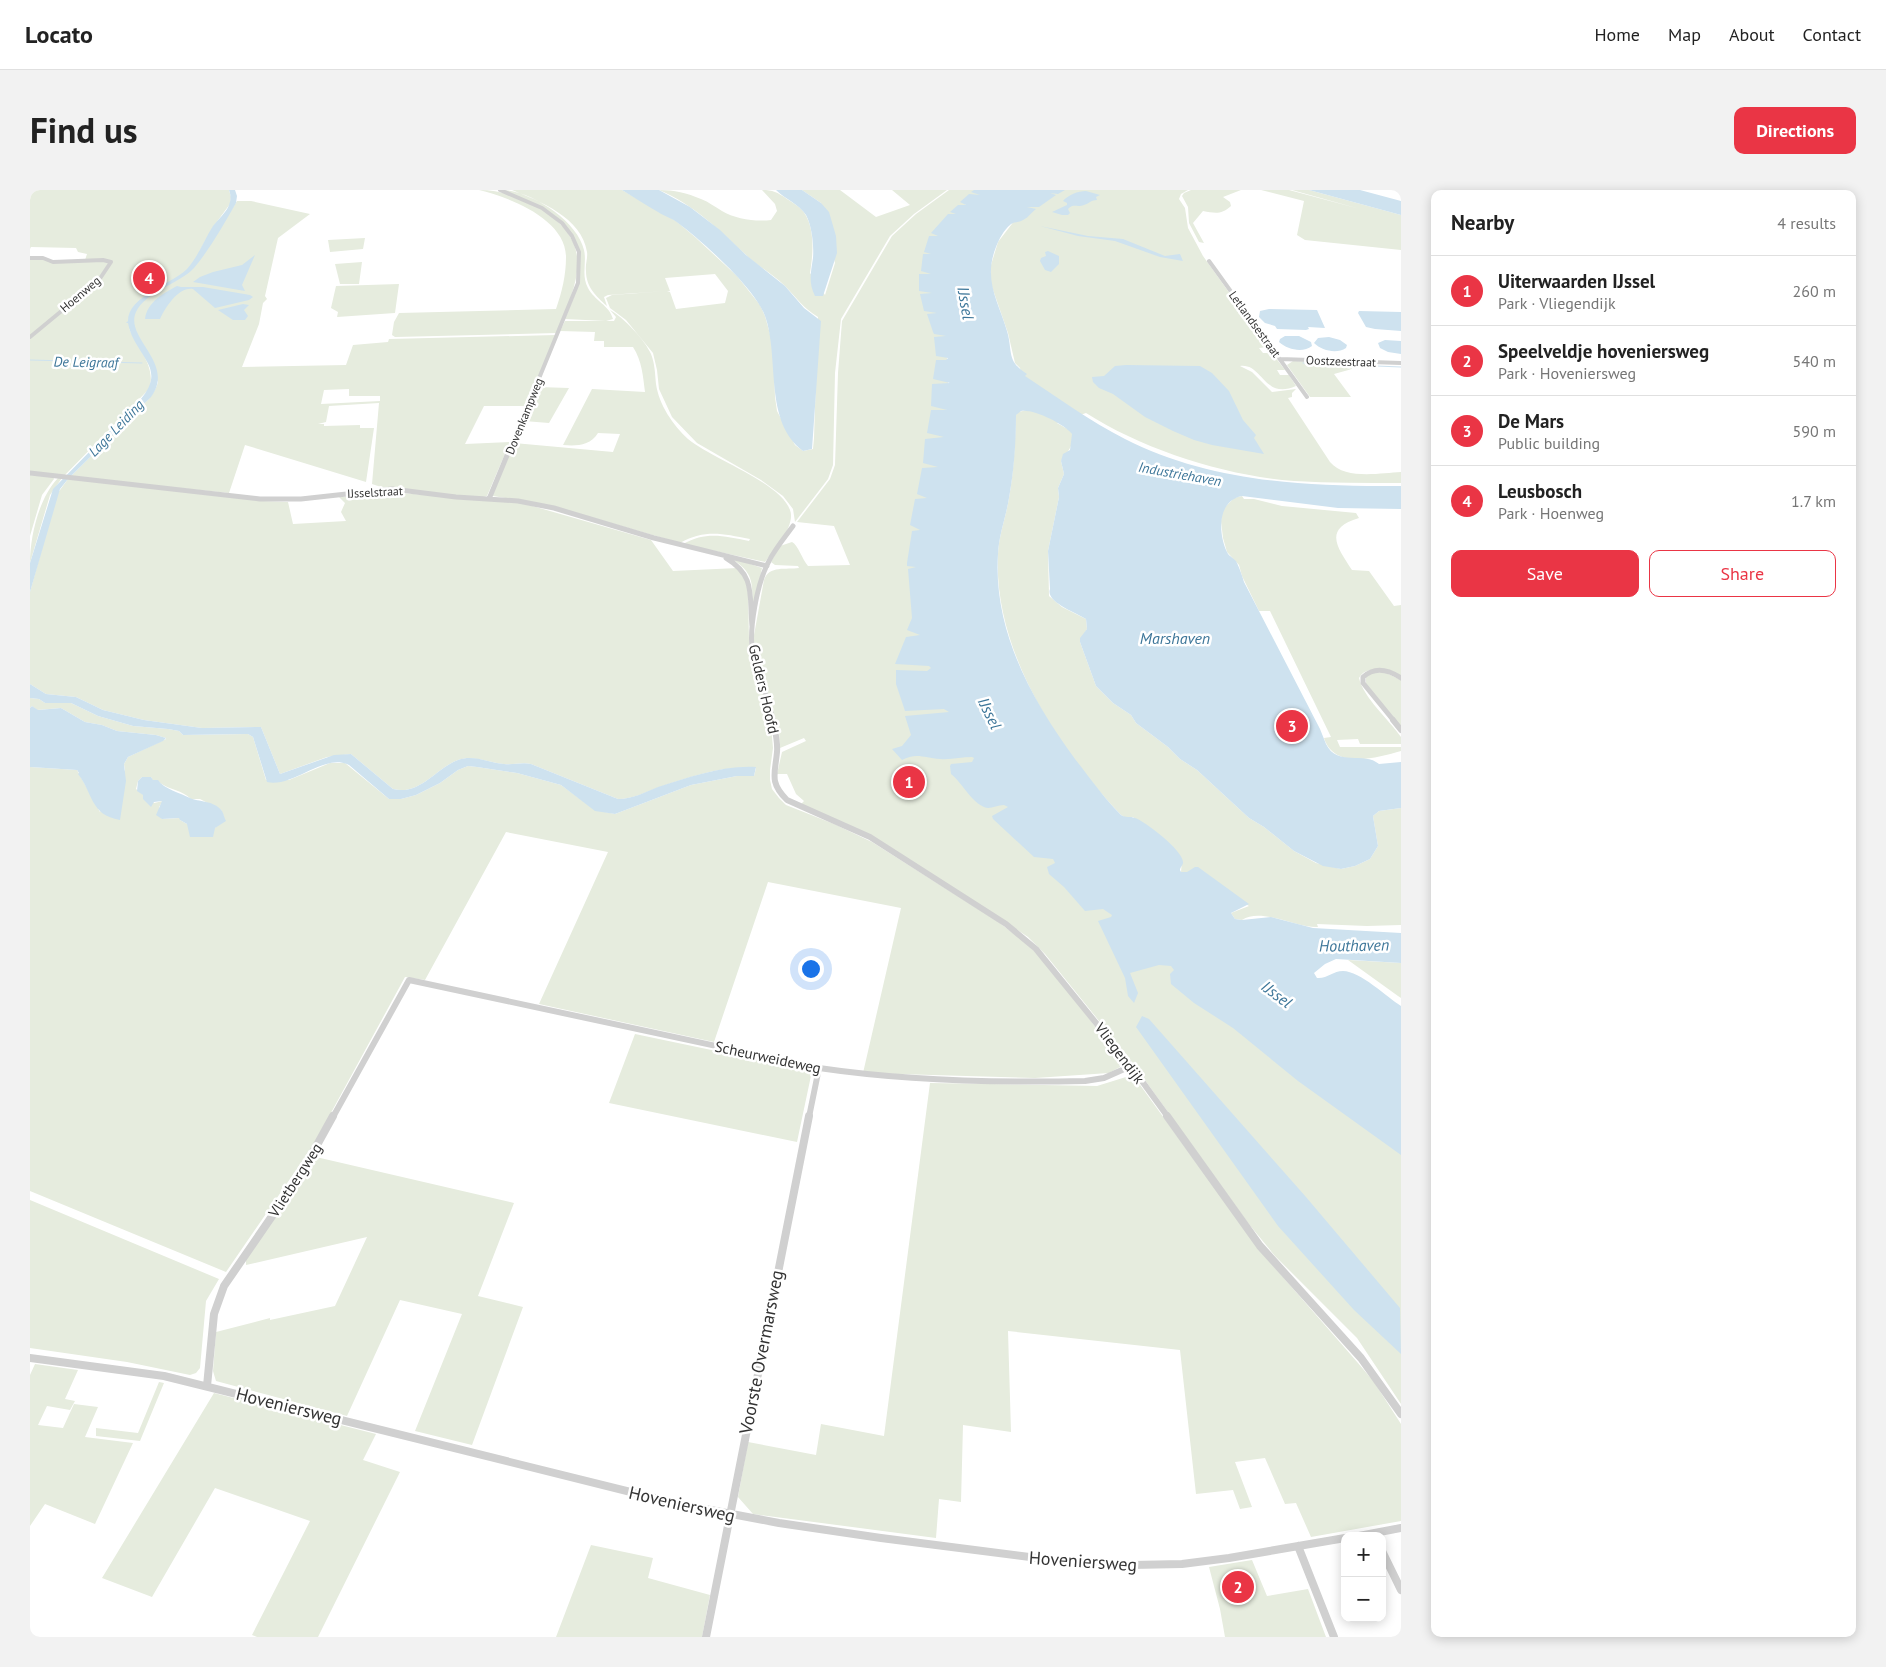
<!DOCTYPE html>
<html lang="en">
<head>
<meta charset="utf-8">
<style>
  body { margin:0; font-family:"PT Sans",sans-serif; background:#f2f2f2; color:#222 }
  .controls { position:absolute; right:15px; bottom:15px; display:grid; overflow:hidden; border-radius:10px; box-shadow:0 2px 12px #0003 }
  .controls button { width:45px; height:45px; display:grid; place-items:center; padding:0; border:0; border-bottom:1px solid #e0e0e0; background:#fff; color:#222; font:25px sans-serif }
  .you { position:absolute; left:780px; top:778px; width:18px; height:18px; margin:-12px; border:4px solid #fff; border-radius:50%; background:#1a73e8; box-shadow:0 0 0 8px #1a73e833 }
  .badge { display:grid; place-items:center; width:32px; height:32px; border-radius:50%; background:#ea3545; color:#fff; font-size:16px; font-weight:700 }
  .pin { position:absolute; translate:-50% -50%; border:2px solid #fff; box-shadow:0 1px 5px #0006 }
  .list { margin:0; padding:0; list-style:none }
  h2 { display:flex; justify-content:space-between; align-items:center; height:65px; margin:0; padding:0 20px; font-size:21px }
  h2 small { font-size:16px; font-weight:400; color:#767676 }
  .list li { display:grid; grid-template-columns:32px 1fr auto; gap:15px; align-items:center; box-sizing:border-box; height:70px; padding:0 20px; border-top:1px solid #e0e0e0 }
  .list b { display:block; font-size:19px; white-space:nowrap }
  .list p { margin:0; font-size:16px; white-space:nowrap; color:#767676 }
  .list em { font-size:16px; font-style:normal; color:#767676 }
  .actions { display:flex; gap:10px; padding:15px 20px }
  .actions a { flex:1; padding:11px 0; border:1px solid #ea3545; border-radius:10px; text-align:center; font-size:18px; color:#ea3545 }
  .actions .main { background:#ea3545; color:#fff }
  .map { position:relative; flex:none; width:1371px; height:1447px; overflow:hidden; border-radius:10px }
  header { display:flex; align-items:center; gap:30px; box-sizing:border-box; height:70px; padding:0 25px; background:#fff; border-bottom:1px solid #e0e0e0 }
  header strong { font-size:24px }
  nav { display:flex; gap:28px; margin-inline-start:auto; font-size:18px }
  .intro { display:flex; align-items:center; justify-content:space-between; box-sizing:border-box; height:120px; padding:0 30px }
  h1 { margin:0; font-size:35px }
  .button { padding:12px 22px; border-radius:10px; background:#ea3545; color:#fff; font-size:18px; font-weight:700 }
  main { display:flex; gap:30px; padding:0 30px }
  aside { flex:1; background:#fff; border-radius:10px; box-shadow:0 2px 12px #0003 }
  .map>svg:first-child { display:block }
  .green { fill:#e6ecde; fill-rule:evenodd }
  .water { fill:#cee2ef }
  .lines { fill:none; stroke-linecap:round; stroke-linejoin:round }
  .stream { stroke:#cee2ef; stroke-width:1 }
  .minor-far3 { stroke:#d0d0d0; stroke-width:4 }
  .minor-far2 { stroke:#d0d0d0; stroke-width:5 }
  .minor-far1 { stroke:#d0d0d0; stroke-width:6 }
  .minor { stroke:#d0d0d0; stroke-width:8 }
  .labels { text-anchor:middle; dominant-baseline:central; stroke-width:5; stroke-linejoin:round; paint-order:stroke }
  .far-street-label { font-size:12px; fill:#333; stroke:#fff }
  .far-water-label { font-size:14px; font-style:italic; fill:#3d7699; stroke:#fff }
  .street-label { font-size:15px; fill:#333; stroke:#fff }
  .water-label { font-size:16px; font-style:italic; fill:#3d7699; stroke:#fff }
  .near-street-label { font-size:18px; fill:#333; stroke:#fff }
</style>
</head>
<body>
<header>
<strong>Locato</strong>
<nav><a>Home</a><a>Map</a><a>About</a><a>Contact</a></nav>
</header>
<div class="intro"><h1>Find us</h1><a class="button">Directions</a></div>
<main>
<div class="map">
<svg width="1371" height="1447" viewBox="0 0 1371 1447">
  <rect width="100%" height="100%" fill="#fff"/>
  <!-- green -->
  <path class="green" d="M0,0H199L201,7L200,14L183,37L169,62L175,61L207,11H221L280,24L248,48L235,106L237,109L233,113L229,134L212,177L316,175L323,155L358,152L359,149L526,145L496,216H454L435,254L480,252L457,306L451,308L354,298L342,294L349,213L299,216L296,232L288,234H294V236L330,235V238H344L336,292L215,255L199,303L40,287L110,218C118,210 125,203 128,192L99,138C107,158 127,177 119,199L34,286L0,282V68H12L22,72L81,69L55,70L57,64L48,62L46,58L1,57L0,59ZM319,199V206H350V211L291,214L294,200Z
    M449,0C472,0 491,7 511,19C567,55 547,91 527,143L365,147L362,145L364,132L369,123L526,119C532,102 536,85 536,67C536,29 479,7 449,0Z
    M472,0C500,0 548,31 554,60C557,73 551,85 558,98C564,110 580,116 583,129L576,131L535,129L549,94L547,53L524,25Z
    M482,0H592L646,31L665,47L707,86L730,115L735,126L743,155L745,207L747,221L765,255L773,261L783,259L784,248L788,127C773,118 767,108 755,96C743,84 727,76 715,64C689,40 663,14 629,0C644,0 657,3 671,9C679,12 685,17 692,21C705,29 726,32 741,30L747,21L745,14L732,0C743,0 747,2 757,9C763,13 771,17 775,24C785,40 783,65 780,83L795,105L805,73L791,13L772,0H810L846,27L880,15L862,0H917L884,24L860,46L811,129L805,183L803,275L798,289L765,332L763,319L753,306L731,290L667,253L642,227L629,199L627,180L623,163L596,130L580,118L576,108L582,105L637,101L578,105L574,107L577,116C566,106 556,97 556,81C555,75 558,68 557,62C552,28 510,11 482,0ZM685,84L698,101L695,113L646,119L640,102H637L640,101L635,88Z
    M919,0H959L936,14L927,24L916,146L918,194L915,249L892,445L1371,964V1214L1327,1148L1245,1066L1218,1033L1099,868L1015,764L998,747L899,682L850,652L771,614L774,611L766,604L757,584H747L752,562L776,551L774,548L750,558L749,542L724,457V445L734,390C739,375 756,380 769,378L768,376L745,375L741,372L750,356L762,352C768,355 772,369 778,376L820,375L804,336L767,332L800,289L805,275L808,183L812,131L862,46L886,24Z
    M1023,0H1158L1151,4L1149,9L1155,18L1158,38L1173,66L1238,157L1229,158L1233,163H1242L1255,180H1247L1250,185H1259L1266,196C1233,210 1233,173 1210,176L1222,182L1242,202L1266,199L1262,203V207L1258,208L1300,272C1315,290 1350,283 1371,282V293C1336,293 1300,293 1264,291C1196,286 1114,260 1056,223L1027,233C1031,236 1038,238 1041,242C1048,251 1036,264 1031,271L1034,284L1028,298L1029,307L1018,361L1019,406L1032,417L1056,429L1057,439L1050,452L1066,496L1083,513L1101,525L1106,533L1138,557L1150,569L1167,580L1219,628L1234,637L1264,661L1286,673L1311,679L1325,676L1340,669L1348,656L1343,626L1349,621L1371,618V735L1337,736L1287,734L1288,737C1267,738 1231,717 1212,730L1205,729L1201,723L1219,716L1157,682H1151L1152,670L1103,627L1096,628L1091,625C1027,558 963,459 968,364C969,344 976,327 979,308C984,281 985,253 986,225L987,222L999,220L990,178L985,173L978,143L961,94V75L968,52L995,17Z
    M1161,0H1211L1193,7L1200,12L1201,16C1191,25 1185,23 1173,21L1163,33L1174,53L1169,52L1159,33L1158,17L1152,6L1154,3Z
    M1231,0H1259L1330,19L1262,0H1279L1371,25V60L1275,50L1267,45L1274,11Z
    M335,48L333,59L300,62L298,50Z
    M332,72L329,94H310L305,74Z
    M369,94L365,123L307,127L308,122L301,118L306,96Z
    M580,120C593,127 615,150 621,164C625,174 625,184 626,194C629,215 643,235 658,249C682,269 750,292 760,320C766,335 745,360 735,372L653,354C676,341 694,346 719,351L720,349C692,344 676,339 650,353L519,315L463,306L462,304L484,253L583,262L590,244L568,243C560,256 546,256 533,255L562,199L615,202C613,186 612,171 603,157H574V151H564L565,142L530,141L535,131H584L586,127Z
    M1263,171L1318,173L1322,179L1304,184L1321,207H1280L1257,175Z
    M508,197L539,198L519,233L494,231Z
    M0,285L23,287L24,289L12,305L0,346Z
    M28,288H32L20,305L0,373C0,346 9,308 28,288Z
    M38,289L232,311L258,312L263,334L316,331L311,322L315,313L309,307L359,302L492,313L621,350L643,381L708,378L713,384L718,398L719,452L741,535L743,558L740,580V590L742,599L749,608L756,615L804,634L842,652L967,731L992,750L1013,769L1091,870L1090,877L1079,883L1005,888L833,883L871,718L738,692L684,852L509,814L578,662L476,642L395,790L375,787L284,954L196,1082L0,1001V577L47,580L70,622L95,580L94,574L98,567L136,549V548L126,545L87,541L72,535L55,532L31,518L7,520L2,516L0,518V508L9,509L15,513H41L68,526L103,536L138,539L149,541L153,545L218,544L223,547L236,590H259L300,573H315L359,609H371L386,605L410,593L428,580L438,576L447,577L487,583L531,595L565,620L585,624L661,595L707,586H724L726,578C694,575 659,587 630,597C615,602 604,609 588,609L501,574C492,572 484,575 474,574C460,573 442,565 428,570C406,578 390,606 363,599L321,564L297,567L250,584L231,537L172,538L114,530L73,520L46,507L16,504L0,494V402L27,304ZM112,587H121L123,591L130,592V593C140,600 152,600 161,609H170L191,620L194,627L185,638L157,634L150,630V628L132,629L129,617L133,611L124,613L106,599L108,591Z
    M1212,306L1214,309H1224L1252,316L1326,323L1329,328C1292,339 1308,358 1322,380L1339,381L1364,416L1371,415V486C1358,483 1337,473 1329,488C1333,507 1359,530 1371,547V554H1330L1328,549L1307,550L1310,557H1371V561C1347,568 1304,580 1294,548L1301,547L1240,421H1229L1212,386L1209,375L1197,362L1193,348L1191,331L1193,319L1204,308Z
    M694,365L732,378L722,428C722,394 728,382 694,365Z
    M1354,482L1371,490V538L1336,494V487L1342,483Z
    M1318,770L1371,773V808L1368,806Z
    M605,844L782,881L767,952L579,913Z
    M1096,887L1105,888L1231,1062L1328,1173L1344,1192L1371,1234V1331L1281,1347L1266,1313L1255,1314L1235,1268L1205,1272L1222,1317L1210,1319L1203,1300L1166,1304L1150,1160L978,1141L981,1242L933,1235L931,1312L909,1309L906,1348L723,1324L708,1307L718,1252L786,1265L791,1234L854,1246L900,893L1067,896Z
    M286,967L484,1013L448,1106L493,1117L442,1255L385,1241L432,1124L370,1110L317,1226L186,1191L183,1181L186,1142L240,1128V1130L305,1116L337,1047L216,1075V1069Z
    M0,1010L189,1089L176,1111L170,1178L166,1183L160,1185L97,1172L0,1158Z
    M5,1174L48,1180L35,1209L45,1211L40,1220L17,1216L8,1235L33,1238L44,1214L68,1217L55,1247L103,1253L65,1334L15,1314L0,1336V1185Z
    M129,1192L134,1193L110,1251L66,1246V1238L108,1243Z
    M184,1203L346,1244L333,1270L370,1282L288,1447H227L222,1445L280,1331L185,1298L122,1407L72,1388Z
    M561,1355L623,1368L618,1388L680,1405L672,1447H526Z
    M1222,1370L1237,1406L1278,1399L1296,1447H1195L1190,1419L1179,1377Z"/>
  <!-- water -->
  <path class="water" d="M199,0H205L207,6L206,13C194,34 180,59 164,78C149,94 115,102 106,122C94,148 146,173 121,207L38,289L30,299L0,402V373L23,299L110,210C139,177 104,166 98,133H96L98,131C98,106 141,95 157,79C168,67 174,50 183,36C188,29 196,23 199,15C201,10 201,5 199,0Z
    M592,0H629L660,17L690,40L716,65L755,96L774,118L791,131L782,259L773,261C733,231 750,168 735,126C725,98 672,51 648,33C642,28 634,26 628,22C615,15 604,7 592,0Z
    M746,0H772L791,13L799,22L806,46L807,63L793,106H785C778,92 781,82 783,68C784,56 782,36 776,25C769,14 755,9 746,0Z
    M944,0H1035L1028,4L1020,3L1026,5L1009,17H997L1006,19C1001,23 997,29 991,31C987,33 984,31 980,35C974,40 969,49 966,57C953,90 968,110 977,141C983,161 976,171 997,184L995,186C1028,208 1060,231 1095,249C1179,292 1278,297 1371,296V319L1308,318L1212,306C1187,311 1188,343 1197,362C1199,367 1205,368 1207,373C1210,379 1212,386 1214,392L1290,539C1292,544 1294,549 1296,554C1307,577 1334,561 1349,574L1371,572V618L1349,621L1343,626L1348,656L1340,669L1325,676L1311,679L1293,676L1264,661L1234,637L1219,628L1167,580L1150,569L1138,557L1106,533L1101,525L1083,513L1066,496L1050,452V448L1057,439L1056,429C1047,423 1015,412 1020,399L1018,361L1029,307L1028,298L1034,284L1031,271L1033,264L1040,260L1042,244C1034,234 1004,219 991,221L986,225C986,252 984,281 979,308C976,327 969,344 968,364C963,440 1001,509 1045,569C1060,588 1074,608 1091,625C1096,628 1100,626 1105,628C1115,631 1155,662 1153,673C1153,675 1150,677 1150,680L1151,682H1157L1165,677H1168L1219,714L1201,723L1205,729L1212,730L1241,727L1283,738L1371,743V773L1306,769L1295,774L1284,783L1287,788C1297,789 1303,781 1313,781C1330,781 1357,807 1371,816V965L1268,891L1203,838L1164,813L1141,794L1140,784L1144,780L1141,776L1129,775L1100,783L1108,803L1104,813L1098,806L1095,788L1068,731L1081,727L1082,725L1073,719L1055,721L1034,697L1019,684L1017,677L1025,673L1023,669L1004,667L963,629L962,626L978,617L974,615C968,615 963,618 958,618C943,616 932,592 921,584L920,576L921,574L942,572L944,568L942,567C932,567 921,570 910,569C895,568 886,562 872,570L862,559L872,556L881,545L875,526L919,522L914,519L875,521L866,494V480L897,481L901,478L899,476L865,474L876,447L890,445L877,440L882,428L878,379L886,377L877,376V373L882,341L890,340L880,335L885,309L897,308L887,304L892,278L908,277L893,273L895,249L914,247L897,243L901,220H917L901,216L902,194L920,193L903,189L906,170H916L918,168L906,166L904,147L916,146L904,144L903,142L897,124L907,123L894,121L890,104L902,103L889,101V84H901L891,81L893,64H901L894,62L899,46H908L901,43L918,24H926L920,22L928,15H936L930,12L939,4L950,5L941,2Z
    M1279,0H1330L1371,11V25Z
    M1056,1L1070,5L1066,7L1067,10C1061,10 1060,13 1054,15C1047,18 1044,13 1038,19L1040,23L1038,25H1032L1022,22L1037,15V13L1033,11C1038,5 1048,1 1056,1Z
    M1010,36L1058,46L1093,49L1135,66L1150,64L1153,71L1130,67L1085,51L1048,46Z
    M1018,61L1029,66V74L1021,82L1015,80L1010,71L1011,68L1016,66L1015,62Z
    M225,65L212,95L215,101L163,92L170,87L183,82L212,75Z
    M147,96L151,97H173L220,105L223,107L219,110L185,118L163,99C148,97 136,117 130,129H115C117,112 134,103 147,96Z
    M213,114L219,115L214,120L218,126L215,130H203L188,120Z
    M1239,119L1287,120L1295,138L1278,137L1279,139L1276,140L1247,139L1245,136L1235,133L1229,127L1230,121Z
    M1329,121L1371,122V141L1345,139L1336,137L1328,123Z
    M1255,146H1269L1281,152L1282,156C1273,163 1258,160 1249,152L1250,149Z
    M1299,147L1310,150L1317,155L1316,158C1307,164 1292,161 1284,153L1288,148Z
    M1355,150L1371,151V164L1358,162L1350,158L1348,153Z
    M1096,175L1170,176L1182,183L1199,201L1213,230L1226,245L1224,248L1234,264L1182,255L1164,250L1143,241L1115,227L1083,204L1069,198L1063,192L1062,187L1074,186L1085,176Z
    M0,494L16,504L46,507L73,520L114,530L172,538L231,537L250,584L304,565L321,564L363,599C390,606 406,578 428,570C444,564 459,573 474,574C484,575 492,572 501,574L588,609C603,609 615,602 628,597C659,587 694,575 726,577L724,586H707L661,595L585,624L565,621L531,595L487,583L447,577L438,576L428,580L410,593L386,605L371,609H359L319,575C295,562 263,598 237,592L223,547L218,544L153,545L149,541L138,539L103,536L68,526L41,513H15L9,509L0,508Z
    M2,516L8,520L31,518L55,532L72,535L87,541L126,545L136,548L133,551L98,567L94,574L96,591L90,630C60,625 63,603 48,584L49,583L47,580L0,577V518Z
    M112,587H121L123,590H128C134,599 150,603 160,608C168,612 184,610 192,621C194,624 194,628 196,631L185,638L183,647H160L157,634L150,630L149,628L132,629L126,625L132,611L124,612L121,617L113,609V605L107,601L108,591Z
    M1112,826L1119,829L1276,1007L1370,1118L1371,1164L1324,1120L1248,1036L1106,837Z"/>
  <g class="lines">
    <!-- stream -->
    <path class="stream" d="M0,170L112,173
      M1273,173L1371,177"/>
    <!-- minor-far3 -->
    <path class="minor-far3" d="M470,0L512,18L532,33L542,46L549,62L548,93L492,230
      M0,68H13L23,72L73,70L81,72L69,90L0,147
      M1179,71L1277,207
      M1250,169L1371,173"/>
    <!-- minor-far2 -->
    <path class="minor-far2" d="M0,283L230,309H271L362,299L426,307L488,311L524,318L624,348L737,376
      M459,309L492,229
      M696,368C726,386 719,405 722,436
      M743,531C739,508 728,488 723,465C718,441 727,393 739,371C745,359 755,347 763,336
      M1364,531L1333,493V487C1345,476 1359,480 1371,488"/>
    <!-- minor-far1 -->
    <path class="minor-far1" d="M743,530C745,540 748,552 747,562C745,584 739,592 757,610L840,647L976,734L1006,759L1101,876L1138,927
      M1363,530L1371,540
      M303,927L379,790L789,878C877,891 966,893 1055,891L1074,888L1101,876
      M779,927L789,878"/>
    <!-- minor -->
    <path class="minor" d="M1137,926L1230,1056L1331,1168L1371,1224
      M0,1168L134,1186L649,1314L749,1333L851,1348L1023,1370L1102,1375L1152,1374L1199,1368L1315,1348
      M177,1196L184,1124L194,1096L271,984L303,926
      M1329,1346L1371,1338
      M1268,1356L1304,1447
      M1352,1361L1371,1400
      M676,1447L779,926"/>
  </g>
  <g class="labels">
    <!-- far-street labels -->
    <g class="far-street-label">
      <text transform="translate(50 104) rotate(-40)">Hoenweg</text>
      <text transform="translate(1225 134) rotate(54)">Letlandsestraat</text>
      <text transform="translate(1311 171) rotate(2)">Oostzeestraat</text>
      <text transform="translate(494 226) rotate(-68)">Dovenkampweg</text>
      <text transform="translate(345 302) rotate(-3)">IJsselstraat</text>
    </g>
    <!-- far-water labels -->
    <g class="far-water-label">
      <text transform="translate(56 172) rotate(1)">De Leigraaf</text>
      <text transform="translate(86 238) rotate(-46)">Lage Leiding</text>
      <text transform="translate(1150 284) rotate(10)">Industriehaven</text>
    </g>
    <!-- street labels -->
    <g class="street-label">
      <text transform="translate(734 499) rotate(77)">Gelders Hoofd</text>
      <text transform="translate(1090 863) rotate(53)">Vliegendijk</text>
      <text transform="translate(738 867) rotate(12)">Scheurweideweg</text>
      <text transform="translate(265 990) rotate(-57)">Vlietbergweg</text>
    </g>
    <!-- water labels -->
    <g class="water-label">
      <text transform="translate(936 113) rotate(80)">IJssel</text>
      <text x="1145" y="448">Marshaven</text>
      <text transform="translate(960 523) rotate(64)">IJssel</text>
      <text transform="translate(1324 755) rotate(-1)">Houthaven</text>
      <text transform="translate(1247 804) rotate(37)">IJssel</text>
    </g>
    <!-- near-street labels -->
    <g class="near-street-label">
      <text transform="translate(731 1162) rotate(-79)">Voorste Overmarsweg</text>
      <text transform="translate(259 1216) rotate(14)">Hoveniersweg</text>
      <text transform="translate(652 1314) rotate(13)">Hoveniersweg</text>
      <text transform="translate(1053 1371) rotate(4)">Hoveniersweg</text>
    </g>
  </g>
</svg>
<div class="controls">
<button>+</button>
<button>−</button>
</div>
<div class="you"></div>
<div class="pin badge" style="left:879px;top:592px">1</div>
<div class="pin badge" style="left:1208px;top:1397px">2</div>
<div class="pin badge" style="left:1262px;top:536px">3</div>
<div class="pin badge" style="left:119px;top:88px">4</div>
</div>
<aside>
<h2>Nearby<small>4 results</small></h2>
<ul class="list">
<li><span class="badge">1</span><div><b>Uiterwaarden IJssel</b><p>Park · Vliegendijk</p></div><em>260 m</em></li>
<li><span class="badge">2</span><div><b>Speelveldje hoveniersweg</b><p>Park · Hoveniersweg</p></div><em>540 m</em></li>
<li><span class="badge">3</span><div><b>De Mars</b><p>Public building</p></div><em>590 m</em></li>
<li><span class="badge">4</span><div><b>Leusbosch</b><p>Park · Hoenweg</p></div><em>1.7 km</em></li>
</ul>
<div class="actions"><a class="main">Save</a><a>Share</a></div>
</aside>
</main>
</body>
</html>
